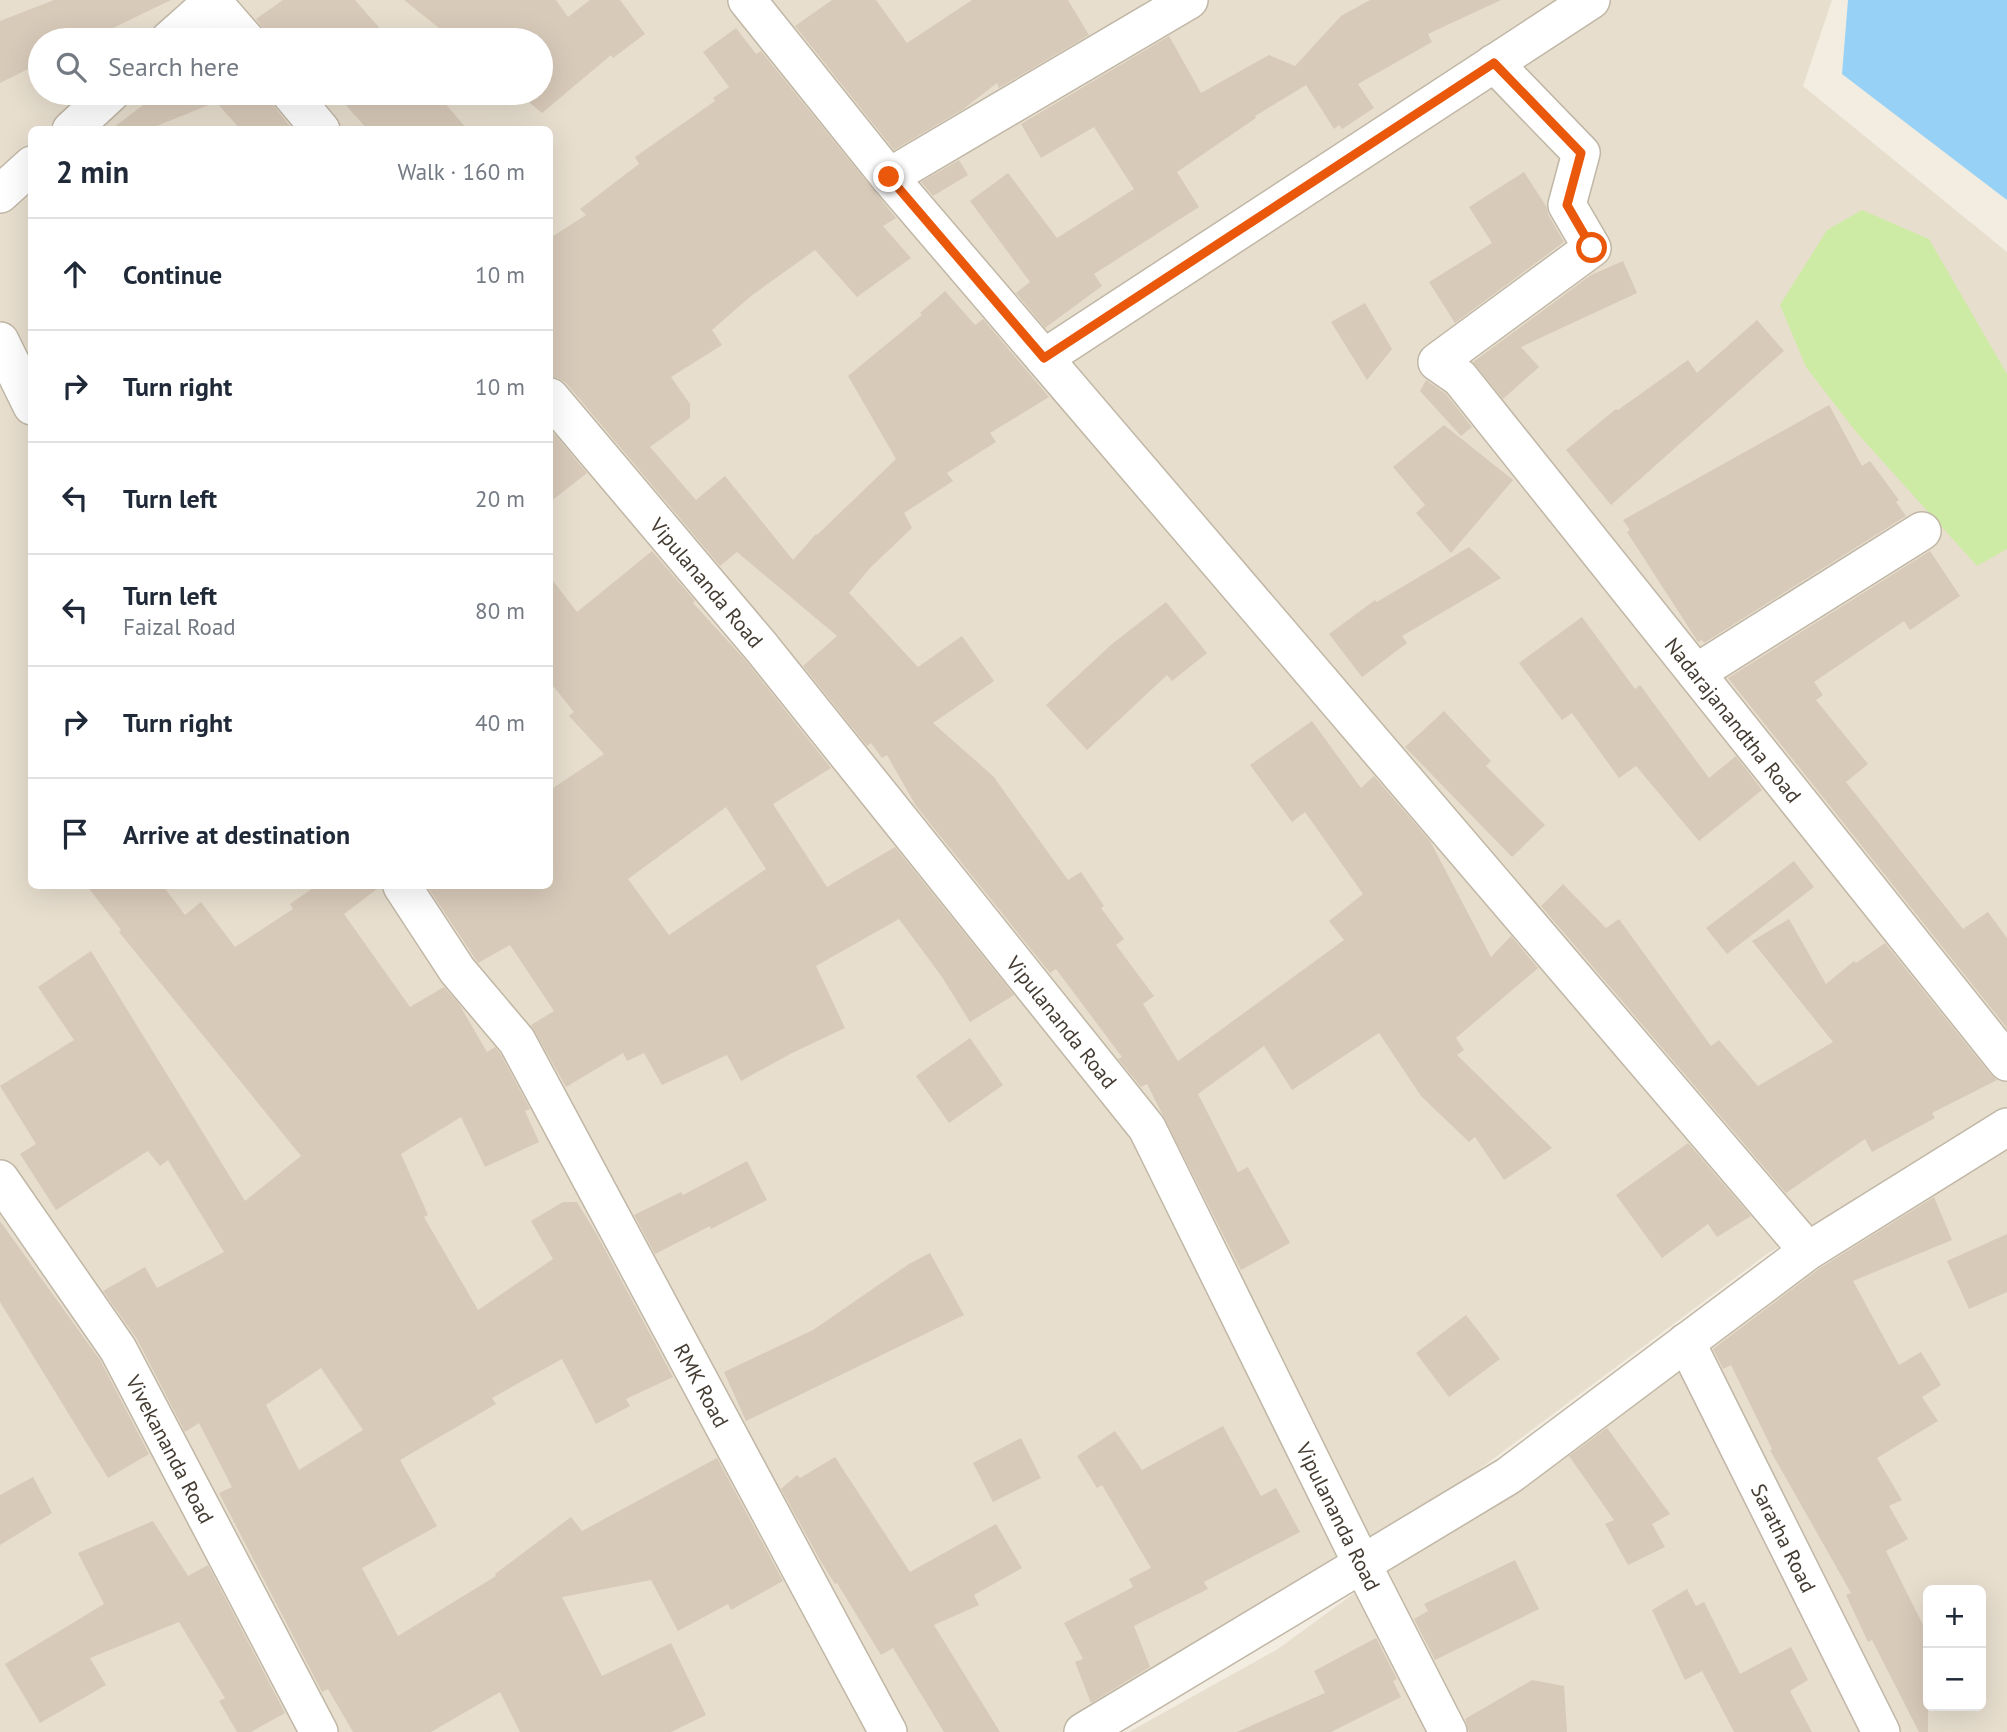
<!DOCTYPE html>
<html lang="en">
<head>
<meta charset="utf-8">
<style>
  body { margin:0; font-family:"PT Sans",sans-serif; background:#f6f6f7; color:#1f2937 }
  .controls { position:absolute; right:21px; bottom:21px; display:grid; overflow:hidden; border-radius:10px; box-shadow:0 7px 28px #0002 }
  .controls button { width:63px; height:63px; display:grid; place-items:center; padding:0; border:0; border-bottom:2px solid #e0e1e3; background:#fff; color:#1f2937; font:35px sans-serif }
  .stop { position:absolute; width:21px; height:21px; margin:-16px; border:5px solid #ea580c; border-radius:50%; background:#fff }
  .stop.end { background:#ea580c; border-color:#fff; box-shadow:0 2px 7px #0008 }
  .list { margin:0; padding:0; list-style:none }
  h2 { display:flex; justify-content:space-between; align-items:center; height:91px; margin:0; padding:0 28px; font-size:30px }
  h2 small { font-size:23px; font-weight:400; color:#747a83 }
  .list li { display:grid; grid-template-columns:46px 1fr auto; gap:21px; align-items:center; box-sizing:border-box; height:112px; padding:0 28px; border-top:2px solid #e0e1e3 }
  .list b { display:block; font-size:26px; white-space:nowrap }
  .list p { margin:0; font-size:23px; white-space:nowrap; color:#747a83 }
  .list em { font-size:23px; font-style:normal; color:#747a83 }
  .icon { flex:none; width:38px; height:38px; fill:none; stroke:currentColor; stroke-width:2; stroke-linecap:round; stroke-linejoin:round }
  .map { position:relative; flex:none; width:2007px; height:1732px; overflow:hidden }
  .search { position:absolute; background:#fff; box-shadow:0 7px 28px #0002; left:28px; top:28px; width:525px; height:77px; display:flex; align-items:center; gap:18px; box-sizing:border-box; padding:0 24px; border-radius:38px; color:#747a83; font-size:26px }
  .panel { position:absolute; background:#fff; box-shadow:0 7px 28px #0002; left:28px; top:126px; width:525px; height:763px; border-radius:10px }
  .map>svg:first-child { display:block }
  .residential { fill:#e7dece; fill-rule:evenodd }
  .green { fill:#ceeba5 }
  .water { fill:#97d2f6 }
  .building { fill:#d8cab9; fill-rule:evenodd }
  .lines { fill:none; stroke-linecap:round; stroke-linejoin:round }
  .street-casing { stroke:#c1b7a6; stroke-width:40 }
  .street { stroke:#fff; stroke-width:37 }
  .route { stroke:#ea580c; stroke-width:9 }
  .labels { text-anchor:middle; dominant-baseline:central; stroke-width:6; stroke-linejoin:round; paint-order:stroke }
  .street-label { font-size:21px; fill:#443c32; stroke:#fff }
</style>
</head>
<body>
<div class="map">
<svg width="2007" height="1732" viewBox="0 0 2007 1732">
  <rect width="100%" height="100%" fill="#f2ece1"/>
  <!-- residential -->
  <path class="residential" d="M0,0H1832L1803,86L2007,252V1107L1767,1254L1477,1471L1229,1634L1062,1732H0ZM40,40H541V93H40ZM32,130H550V886H32Z
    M2007,1148V1732H1129L1278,1649L1646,1379ZM1928,1590H1981V1706H1928Z"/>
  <!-- green -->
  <path class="green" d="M1862,210L1929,239L2007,374V549L1977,566L1857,433L1806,367L1780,305L1827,230Z"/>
  <!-- water -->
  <path class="water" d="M1848,0H2007V200L1842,74Z"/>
  <!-- building -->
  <path class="building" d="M54,0H171L88,40H40V63L0,83V21Z
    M283,0H355L390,40H266L262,27L256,19Z
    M404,0H556L568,17L590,0H620L645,34L613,58L611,55L542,113L518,93H541V40H454Z
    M832,0H876L907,43L972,0H1068L1089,35L999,88L997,83L962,110L894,150L795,26Z
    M1370,0H1501L1428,34L1432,42L1358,84L1374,108L1342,129L1339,125L1334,129L1306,85L1255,116L1256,118L1177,172L1199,207L1094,274L1102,286L1045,328L1016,293L1030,282L970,201L1008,173L1057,238L1134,189L1094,127L1041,158L1021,124L1169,36L1201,93L1269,55L1295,66L1341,16Z
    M736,28L756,54L761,51L896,218L883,226L911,258L857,297L815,250L751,296L712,330L722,345L671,377L690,404V418L650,447L696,500L725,476L793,560L816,534L817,535L896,459L848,376L922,315L920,313L945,291L975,325L983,319L1049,397L990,433L996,442L947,473L953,481L904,513L912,528L870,568L849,593L918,667L962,636L994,681L933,723L993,776L1068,880L1081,872L1104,906L1101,908L1124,939L1116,945L1154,996L1143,1004L1178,1061L1344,940L1329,921L1363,894L1305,812L1292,822L1250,765L1312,721L1361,788L1374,776L1430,841L1491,957L1511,936L1538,968L1456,1038L1464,1050L1457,1055L1552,1148L1504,1180L1475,1137L1469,1142L1421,1096L1379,1033L1292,1090L1264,1046L1198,1094L1238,1172L1248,1167L1290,1243L1241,1270L1147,1084L1141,1087L1118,1059L1122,1057L1056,969L1050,973L916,806L887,755L882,758L871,743L867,746L803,666L837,636L737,552L720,566L566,383L558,378L550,377V238L586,215L580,209L639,164L635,157L715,101L713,98L729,87L703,52Z
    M159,93H270L274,106L293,130H241L216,102L147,130H110Z
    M317,93H436L468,130H368L335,93L325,102Z
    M959,160L968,175L933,196L921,182Z
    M1524,172L1546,206L1549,216L1564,242L1455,323L1429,282L1492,243L1469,207Z
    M1623,261L1637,293L1521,347L1539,367L1503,399L1473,362L1591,275Z
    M1365,303L1392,349L1367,380L1331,322Z
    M1757,320L1784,351L1611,505L1566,450L1616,409L1618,410L1688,360L1697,373Z
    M1426,380L1446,394L1472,427L1461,436L1420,391Z
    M1829,405L1862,466L1870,461L1899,500L1896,502L1906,516L1704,643L1702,640L1698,642L1627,532L1630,530L1623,520Z
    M1444,425L1513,480L1451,553L1416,513L1425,505L1393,467Z
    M550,429L587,473L550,502Z
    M1469,547L1501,578L1402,636L1407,643L1362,677L1329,634L1375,600L1377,602Z
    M652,551L695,601L693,603L746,661L831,768L773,804L827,887L895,847L1014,995L970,1022L942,977L899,919L816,966L845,1028L792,1053L741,1081L727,1055L662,1085L644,1053L627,1061L623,1053L566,1087L531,1025L554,1011L510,945L478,963L427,886H550V790L604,754L569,716L574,712L550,682V577L577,612ZM726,807L766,869L669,935L628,879Z
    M1930,551L1960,596L1910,630L1904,621L1814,682L1823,695L1816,700L1868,764L1846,782L1963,929L1988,912L2007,938V1028L1728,678Z
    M1166,602L1207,653L1172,681L1167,675L1087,750L1046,705L1112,644Z
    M1582,617L1635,689L1640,685L1709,778L1736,756L1762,790L1699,841L1636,766L1619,778L1572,713L1562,720L1519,663Z
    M1444,711L1491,761L1486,766L1545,825L1512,857L1405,747Z
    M1794,861L1814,887L1727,954L1706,928Z
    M1563,884L1606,928L1619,919L1711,1046L1719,1040L1758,1086L1833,1042L1752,941L1789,919L1826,984L1854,961L1856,963L1885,943L1991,1075L1997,1080L1932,1113L1935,1118L1872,1152L1865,1139L1786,1193L1541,906Z
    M87,886H163L185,915L201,902L235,947L293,909L290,904L316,886H381L344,914L410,1007L444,987L459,1004L487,1052L495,1047L500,1053L530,1109L525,1111L539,1142L485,1167L461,1117L401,1154L428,1215L424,1217L478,1310L553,1259L531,1221L563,1202H577L596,1233L673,1377L626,1399L630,1406L596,1424L562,1359L492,1398L496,1404L400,1460L437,1526L362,1568L398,1636L496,1576L495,1574L571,1517L582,1531L717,1458L783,1581L731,1610L728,1604L678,1631L651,1580L562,1597L602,1676L671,1643L706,1715L671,1732H520L500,1692L431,1732H353L328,1689L322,1692L219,1493L232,1487L199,1423L185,1432L137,1339L103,1291L145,1267L157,1288L224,1252L168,1160L160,1166L148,1151L56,1210L20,1154L36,1144L0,1086L74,1040L38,987L91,951L245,1201L301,1156L119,932L121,930ZM321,1368L363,1430L299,1470L266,1405Z
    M970,1038L1003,1085L949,1123L916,1076Z
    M1688,1143L1751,1216L1717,1237L1708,1224L1662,1258L1616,1195Z
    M747,1161L767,1200L711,1229L710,1226L655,1254L634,1215L681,1192L683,1195Z
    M1934,1197L1952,1240L1853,1281L1899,1365L1921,1352L1941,1385L1922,1397L1938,1421L1877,1458L1902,1500L1889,1506L1908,1539L1886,1551L1928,1635V1732H1919L1872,1640L1868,1642L1846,1595L1851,1593L1770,1450L1772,1449L1731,1365L1723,1369L1713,1349L1820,1268Z
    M0,1221L100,1360L149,1454L108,1478L0,1302Z
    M2007,1234V1292L1969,1309L1947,1261Z
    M930,1253L964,1315L746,1421L724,1372L813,1330L909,1264Z
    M1466,1315L1500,1359L1449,1397L1416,1353Z
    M1223,1426L1261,1496L1276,1488L1300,1532L1204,1582L1208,1589L1134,1626L1150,1667L1091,1703L1075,1662L1083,1659L1064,1623L1133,1587L1129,1579L1151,1568L1102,1485L1097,1488L1077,1456L1115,1431L1142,1470Z
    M1607,1428L1670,1514L1652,1524L1665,1547L1628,1565L1605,1524L1614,1520L1569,1456Z
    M1021,1438L1041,1478L993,1502L973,1463Z
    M835,1457L910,1572L996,1524L1022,1568L974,1595L979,1605L934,1625L1000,1732H944L893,1648L881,1655L837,1583L835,1584L820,1560L781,1489L797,1475L800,1478Z
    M33,1477L52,1513L0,1545V1495Z
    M153,1521L188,1576L208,1565L285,1713L251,1732H237L219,1701L225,1698L179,1622L90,1658L106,1685L40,1723L5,1664L104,1604L78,1553Z
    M1515,1560L1539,1609L1435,1660L1414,1619L1428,1611L1424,1604Z
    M1687,1589L1696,1606L1704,1602L1740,1674L1791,1647L1808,1680L1790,1691L1812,1732H1734L1702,1671L1685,1680L1652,1610Z
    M1376,1638L1397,1679L1393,1681L1401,1697L1331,1732H1237L1325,1693L1314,1671Z
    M1532,1680L1564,1686L1567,1732H1469L1465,1719Z"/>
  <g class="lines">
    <defs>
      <g id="street">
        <path d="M747,0L889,177L1808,1251"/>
        <path d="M212,1L246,40"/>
        <path d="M169,40L214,0"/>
        <path id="s1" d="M1494,63L1581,153L1567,205L1592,248L1437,362L1460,378L2007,1062"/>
        <path d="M290,93L321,130"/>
        <path d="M71,130L111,93"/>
        <path d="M889,177L1189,0"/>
        <path d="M0,194L32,165"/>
        <path d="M0,341L32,406"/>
        <path d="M1044,358L1591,0"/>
        <path id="s2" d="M550,397L762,648L1147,1128L1362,1564L1448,1732"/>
        <path d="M1696,673L1922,531"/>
        <path id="s3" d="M402,886L457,970L517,1041L888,1732"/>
        <path id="s4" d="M0,1179L118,1349L319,1732"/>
        <path id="s5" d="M1686,1342L1881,1732"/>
        <path d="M1083,1732L1508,1476L1808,1251L2007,1127"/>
      </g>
    </defs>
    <!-- street casing -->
    <use href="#street" class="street-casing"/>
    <!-- street -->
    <use href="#street" class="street"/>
  </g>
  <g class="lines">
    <!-- route -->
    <path class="route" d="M889,177L1044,358L1494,63L1581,153L1567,205L1592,248"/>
  </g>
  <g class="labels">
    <!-- street labels -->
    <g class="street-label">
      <text stroke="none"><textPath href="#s2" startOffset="243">Vipulananda Road</textPath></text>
      <text stroke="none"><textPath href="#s1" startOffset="887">Nadarajanandtha Road</textPath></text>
      <text stroke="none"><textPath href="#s2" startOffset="808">Vipulananda Road</textPath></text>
      <text stroke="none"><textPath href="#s3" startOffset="584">RMK Road</textPath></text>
      <text stroke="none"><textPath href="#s4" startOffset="320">Vivekananda Road</textPath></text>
      <text stroke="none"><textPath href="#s2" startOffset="1377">Vipulananda Road</textPath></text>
      <text stroke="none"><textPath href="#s5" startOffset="219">Saratha Road</textPath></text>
    </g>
  </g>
</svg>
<div class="controls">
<button>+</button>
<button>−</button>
</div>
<div class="stop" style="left:1592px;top:248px"></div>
<div class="stop end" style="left:889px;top:177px"></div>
<div class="search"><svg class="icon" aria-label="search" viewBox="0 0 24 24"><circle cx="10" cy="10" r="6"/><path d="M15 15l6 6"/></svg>Search here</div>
<section class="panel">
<h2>2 min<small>Walk · 160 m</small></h2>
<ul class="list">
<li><svg class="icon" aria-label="ahead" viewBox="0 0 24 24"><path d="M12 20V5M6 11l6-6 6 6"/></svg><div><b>Continue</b></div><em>10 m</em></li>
<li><svg class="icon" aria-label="right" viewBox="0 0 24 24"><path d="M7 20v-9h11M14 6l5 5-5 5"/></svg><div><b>Turn right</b></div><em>10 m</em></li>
<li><svg class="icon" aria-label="left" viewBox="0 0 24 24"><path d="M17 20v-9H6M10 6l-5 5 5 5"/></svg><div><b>Turn left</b></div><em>20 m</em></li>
<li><svg class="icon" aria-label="left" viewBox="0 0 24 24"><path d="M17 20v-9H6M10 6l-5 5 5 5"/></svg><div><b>Turn left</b><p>Faizal Road</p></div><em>80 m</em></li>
<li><svg class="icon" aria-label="right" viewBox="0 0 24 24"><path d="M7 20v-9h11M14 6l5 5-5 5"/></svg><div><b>Turn right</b></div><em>40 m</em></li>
<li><svg class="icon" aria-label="arrive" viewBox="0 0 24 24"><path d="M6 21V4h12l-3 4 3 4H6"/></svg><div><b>Arrive at destination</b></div></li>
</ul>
</section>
</div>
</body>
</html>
